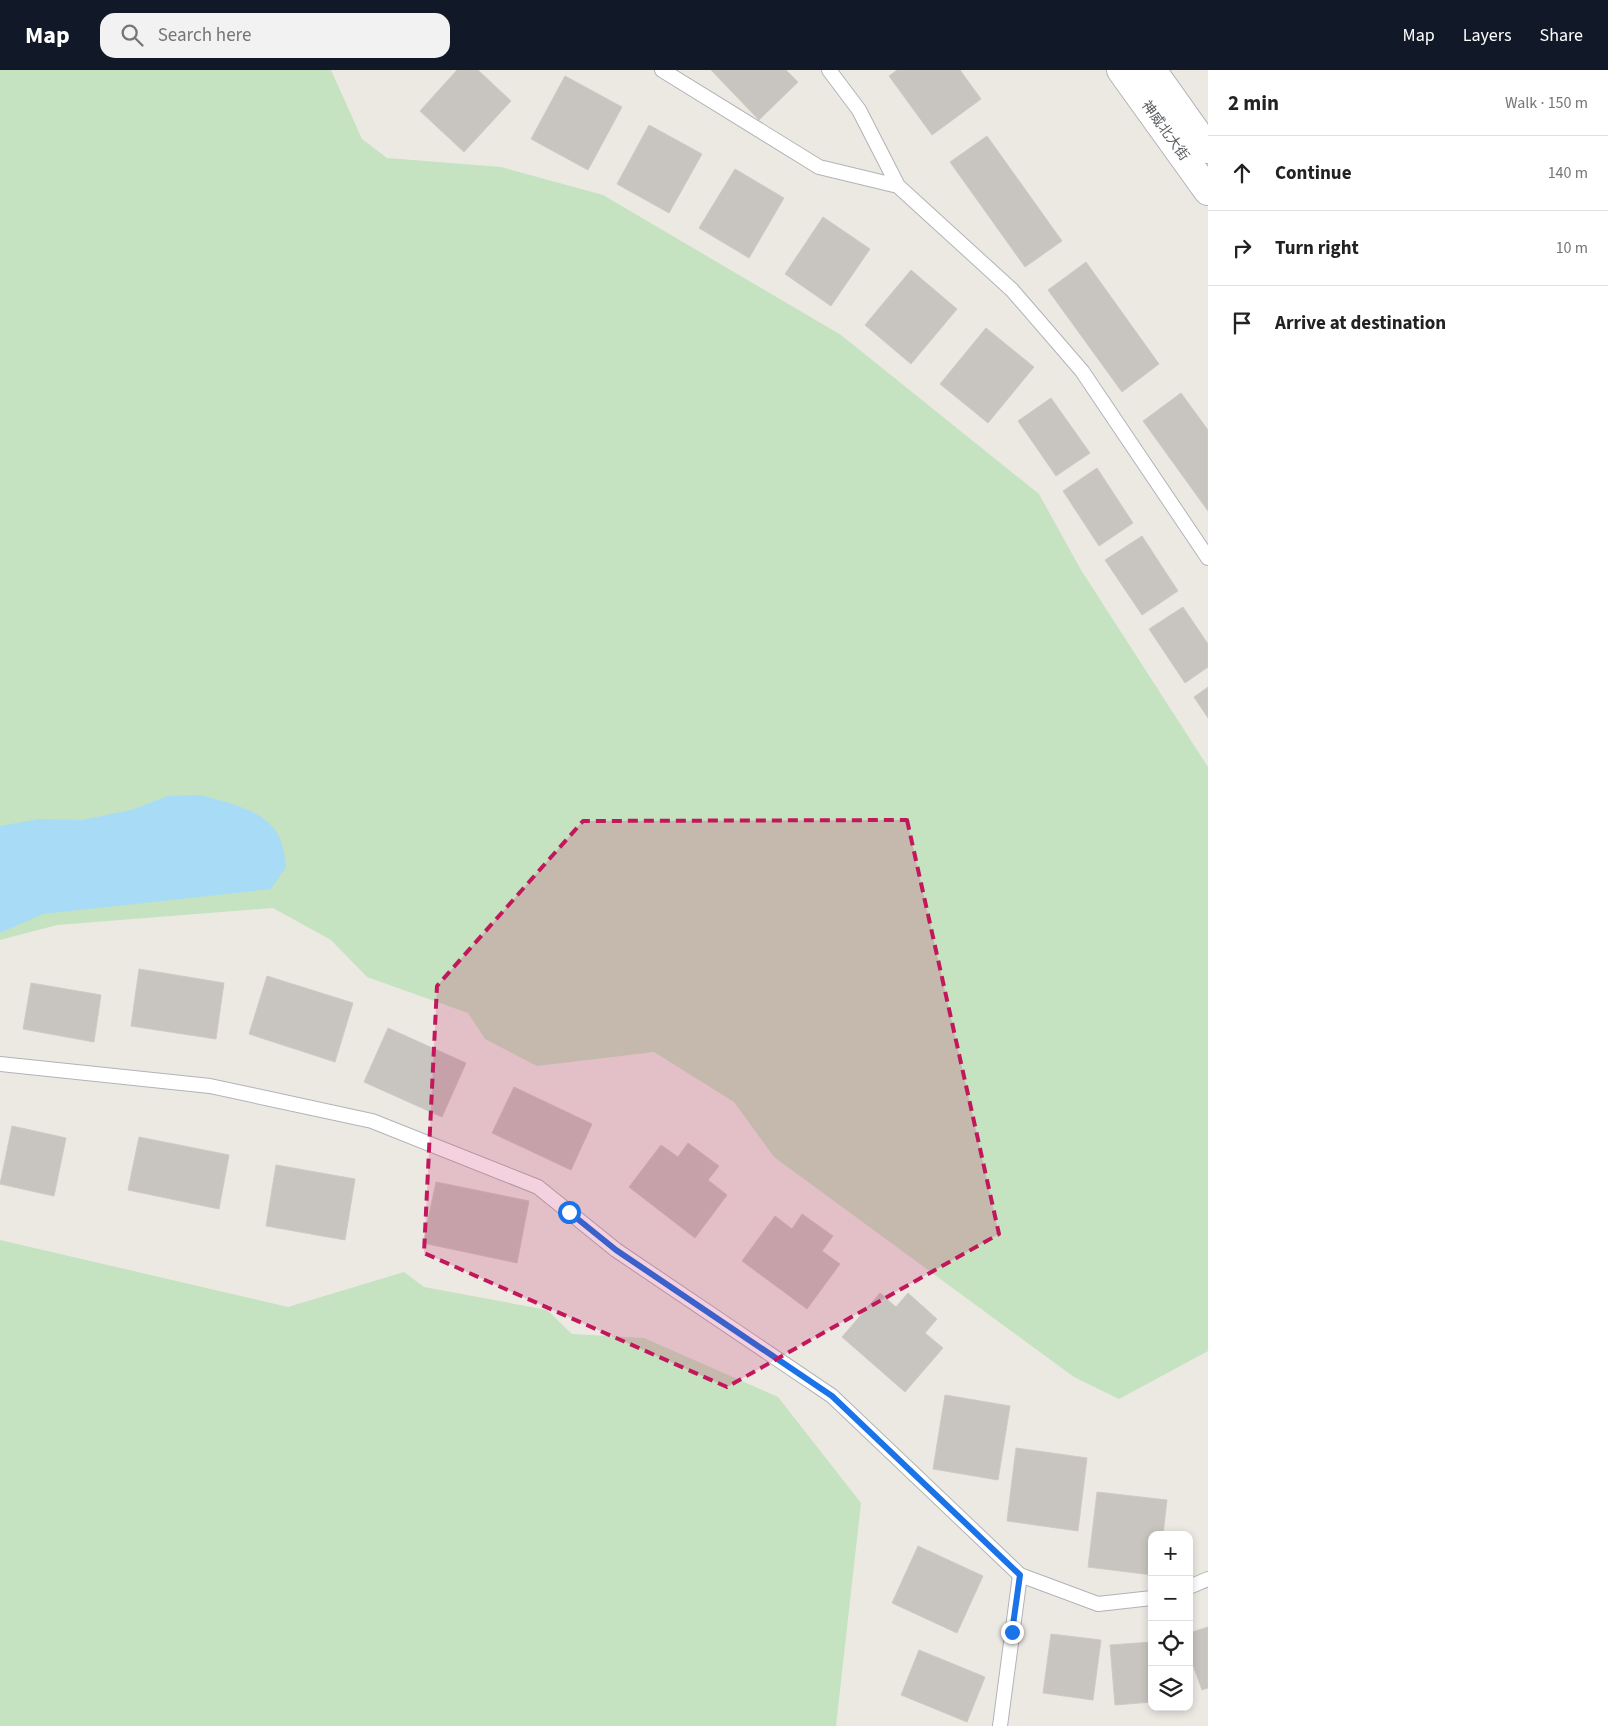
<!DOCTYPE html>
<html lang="en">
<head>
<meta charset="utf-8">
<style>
  body { margin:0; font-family:"Source Sans 3","Noto Sans SC",sans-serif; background:#f2f2f2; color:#222 }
  .controls { position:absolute; right:15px; bottom:15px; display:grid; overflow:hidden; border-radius:10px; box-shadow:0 2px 8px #0003 }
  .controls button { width:45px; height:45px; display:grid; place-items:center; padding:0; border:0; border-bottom:1px solid #e0e0e0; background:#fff; color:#222; font:25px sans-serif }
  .stop { position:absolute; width:15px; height:15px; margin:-11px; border:4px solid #1a73e8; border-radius:50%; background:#fff }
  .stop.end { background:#1a73e8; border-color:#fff; box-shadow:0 1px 5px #0008 }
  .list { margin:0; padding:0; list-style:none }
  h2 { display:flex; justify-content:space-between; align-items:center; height:65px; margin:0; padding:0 20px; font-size:21px }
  h2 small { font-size:16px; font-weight:400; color:#767676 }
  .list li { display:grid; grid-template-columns:32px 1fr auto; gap:15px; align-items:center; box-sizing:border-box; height:75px; padding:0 20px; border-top:1px solid #e0e0e0 }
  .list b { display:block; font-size:19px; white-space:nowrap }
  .list em { font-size:16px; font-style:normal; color:#767676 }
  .icon { flex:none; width:28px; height:28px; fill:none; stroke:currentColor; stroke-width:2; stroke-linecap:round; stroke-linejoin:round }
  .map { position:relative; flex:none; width:1208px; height:1656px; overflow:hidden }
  header { display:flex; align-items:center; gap:30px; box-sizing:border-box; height:70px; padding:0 25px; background:#111827; color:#fff }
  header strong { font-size:24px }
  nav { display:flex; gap:28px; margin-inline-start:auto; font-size:18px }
  .search { width:350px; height:45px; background:#f2f2f2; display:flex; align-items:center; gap:12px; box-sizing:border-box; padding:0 18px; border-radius:15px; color:#767676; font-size:19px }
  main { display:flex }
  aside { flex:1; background:#fff }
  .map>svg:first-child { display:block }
  .green { fill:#c5e2c1 }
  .water { fill:#a8dcf6 }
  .building { fill:#c8c4bf; stroke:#d0cac2 }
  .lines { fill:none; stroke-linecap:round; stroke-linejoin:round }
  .service-casing { stroke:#b0b4b7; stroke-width:16 }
  .tertiary-casing { stroke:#b0b4b7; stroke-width:30 }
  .service { stroke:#fff; stroke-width:14 }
  .tertiary { stroke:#fff; stroke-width:28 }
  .route { stroke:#1a73e8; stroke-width:6 }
  .marked { fill:#c2185b; fill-opacity:0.2; stroke:#c2185b; stroke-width:4; stroke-dasharray:10 6; stroke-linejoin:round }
  .labels { text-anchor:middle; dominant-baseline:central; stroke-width:4; stroke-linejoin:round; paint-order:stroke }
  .street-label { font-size:14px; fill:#5b5f62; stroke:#fff }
</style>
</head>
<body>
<header>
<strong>Map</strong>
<div class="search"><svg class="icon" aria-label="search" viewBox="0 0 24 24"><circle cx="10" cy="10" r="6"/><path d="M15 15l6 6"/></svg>Search here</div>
<nav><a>Map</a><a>Layers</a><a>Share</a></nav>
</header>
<main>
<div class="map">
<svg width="1208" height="1656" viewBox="0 0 1208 1656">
  <rect width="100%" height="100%" fill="#ece9e3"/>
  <!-- green -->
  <path class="green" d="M0,0H331L362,69L387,88L501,97L603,125L841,265L1039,424L1081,500L1208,697V1281L1119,1329L1074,1307L774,1087L734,1032L654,982L537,996L485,969L468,943L367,907L331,870L273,838L57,855L0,870Z
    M0,1170L288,1237L404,1202L424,1217L547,1240L572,1264L644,1268L778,1327L861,1433L836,1656H0Z"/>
  <!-- water -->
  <path class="water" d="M201,725C230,734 272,740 282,774C284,781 285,790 286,797L271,819L43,844L0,863V756L40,749L82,750L131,740L168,726Z"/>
  <!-- building -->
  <path class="building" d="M457,0H478L511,31L464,82L420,41Z
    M711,0H786L798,12L759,50Z
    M897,0H960L981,29L932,65L889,6Z
    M565,6L622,37L588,100L531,69Z
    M649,55L702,84L669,143L617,114Z
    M987,66L1062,171L1025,197L950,92Z
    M735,99L784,128L749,188L699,158Z
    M823,147L870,179L831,236L785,204Z
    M1086,192L1159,294L1122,322L1048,220Z
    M911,200L957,239L911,294L865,255Z
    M986,258L1034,297L988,353L940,314Z
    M1181,323L1208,360V441L1143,351Z
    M1051,328L1090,383L1056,406L1018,351Z
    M1097,398L1133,453L1099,476L1063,421Z
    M1142,466L1178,521L1142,545L1105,490Z
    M1183,537L1208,574V597L1185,613L1149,559Z
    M1208,617V648L1194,627Z
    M139,899L224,913L216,969L131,956Z
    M267,906L353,933L335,992L249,964Z
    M31,913L101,925L94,972L23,959Z
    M388,958L466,993L442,1047L364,1012Z
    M514,1017L592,1054L571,1100L492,1063Z
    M12,1056L66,1068L54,1126L0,1114Z
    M139,1067L229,1085L219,1139L128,1120Z
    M688,1073L719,1096L708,1110L727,1125L695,1168L629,1117L661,1075L678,1087Z
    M276,1095L355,1109L345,1170L266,1156Z
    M436,1112L529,1131L517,1193L423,1173Z
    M802,1144L833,1166L822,1181L840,1194L807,1239L742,1191L775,1146L792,1159Z
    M880,1223L896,1237L908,1223L937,1249L925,1263L943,1278L905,1322L842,1267Z
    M945,1325L1010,1336L998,1410L933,1399Z
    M1016,1378L1087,1388L1078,1461L1007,1451Z
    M1097,1422L1167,1430L1163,1465H1152V1505L1088,1497Z
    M918,1476L983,1506L957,1563L892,1533Z
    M1208,1557V1618L1202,1620L1189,1584V1563Z
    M1051,1564L1101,1570L1093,1630L1043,1623Z
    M1152,1572V1632L1115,1635L1110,1575Z
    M919,1580L985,1607L967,1652L901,1625Z"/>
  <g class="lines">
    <defs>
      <path id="service" d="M662,0L819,97L898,116
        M829,0L859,40L898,116L1012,220L1082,301L1208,488
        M0,994L210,1016L372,1051L538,1117L616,1180L832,1326L1020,1505L1098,1534L1152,1528
        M1189,1517L1208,1509
        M1000,1656L1020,1505"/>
      <path id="tertiary" d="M1121,0L1208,121
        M1152,0L1208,79"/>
    </defs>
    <!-- service casing -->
    <use href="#service" class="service-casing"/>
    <!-- tertiary casing -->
    <use href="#tertiary" class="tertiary-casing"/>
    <!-- service -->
    <use href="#service" class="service"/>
    <!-- tertiary -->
    <use href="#tertiary" class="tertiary"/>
  </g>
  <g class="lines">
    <!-- route -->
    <path class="route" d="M569,1142L616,1180L832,1326L1020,1505L1012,1562"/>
  </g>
  <!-- marked area -->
  <path class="marked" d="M907,750L999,1164L727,1317L424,1183L437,916L583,751Z"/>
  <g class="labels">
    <!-- street labels -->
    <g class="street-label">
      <text transform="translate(1165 61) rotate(54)">神威北大街</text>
    </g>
  </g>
</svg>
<div class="controls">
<button>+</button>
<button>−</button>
<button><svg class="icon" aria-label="locate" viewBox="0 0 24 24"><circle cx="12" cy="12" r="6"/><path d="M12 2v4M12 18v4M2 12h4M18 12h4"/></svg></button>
<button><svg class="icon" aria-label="layers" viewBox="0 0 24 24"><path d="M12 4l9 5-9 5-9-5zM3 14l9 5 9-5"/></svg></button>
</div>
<div class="stop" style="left:569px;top:1142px"></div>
<div class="stop end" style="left:1012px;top:1562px"></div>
</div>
<aside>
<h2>2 min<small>Walk · 150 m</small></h2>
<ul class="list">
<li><svg class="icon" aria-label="ahead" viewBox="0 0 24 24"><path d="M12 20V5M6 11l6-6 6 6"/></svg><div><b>Continue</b></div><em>140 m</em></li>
<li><svg class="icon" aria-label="right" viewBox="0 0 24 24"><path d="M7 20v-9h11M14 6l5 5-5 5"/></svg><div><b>Turn right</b></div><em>10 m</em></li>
<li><svg class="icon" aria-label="arrive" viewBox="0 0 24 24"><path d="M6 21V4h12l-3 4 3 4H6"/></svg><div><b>Arrive at destination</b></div></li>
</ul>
</aside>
</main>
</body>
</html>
